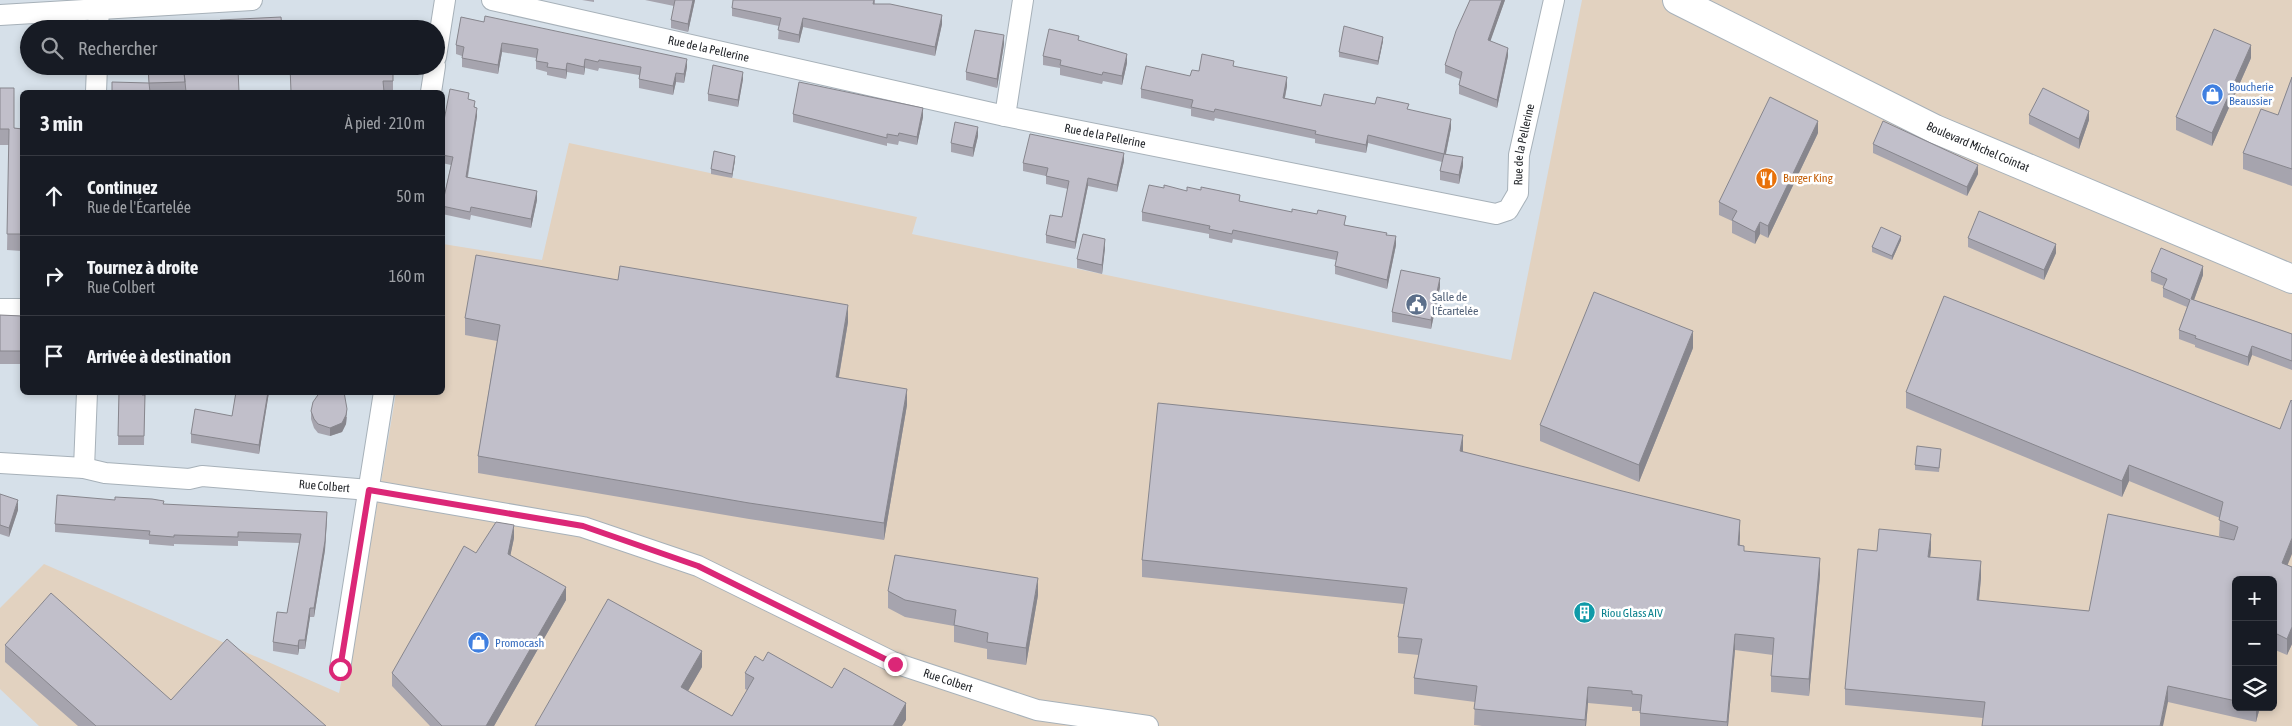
<!DOCTYPE html>
<html lang="fr">
<head>
<meta charset="utf-8">
<style>
  body { margin:0; font-family:"Asap Condensed",sans-serif; background:#242831; color:#f1f3f6 }
  .controls { position:absolute; right:15px; bottom:15px; display:grid; overflow:hidden; border-radius:8px; box-shadow:0 2px 8px #0003 }
  .controls button { width:45px; height:45px; display:grid; place-items:center; padding:0; border:0; border-bottom:1px solid #363941; background:#171b24; color:#f1f3f6; font:25px sans-serif }
  .stop { position:absolute; width:15px; height:15px; margin:-11px; border:4px solid #db2777; border-radius:50%; background:#fff }
  .stop.end { background:#db2777; border-color:#fff; box-shadow:0 1px 5px #0008 }
  .list { margin:0; padding:0; list-style:none }
  h2 { display:flex; justify-content:space-between; align-items:center; height:65px; margin:0; padding:0 20px; font-size:21px }
  h2 small { font-size:16px; font-weight:400; color:#9ea1a6 }
  .list li { display:grid; grid-template-columns:32px 1fr auto; gap:15px; align-items:center; box-sizing:border-box; height:80px; padding:0 20px; border-top:1px solid #363941 }
  .list b { display:block; font-size:19px; white-space:nowrap }
  .list p { margin:0; font-size:16px; white-space:nowrap; color:#9ea1a6 }
  .list em { font-size:16px; font-style:normal; color:#9ea1a6 }
  .icon { flex:none; width:28px; height:28px; fill:none; stroke:currentColor; stroke-width:2; stroke-linecap:round; stroke-linejoin:round }
  .map { position:relative; flex:none; width:2292px; height:726px; overflow:hidden }
  .search { position:absolute; background:#171b24; box-shadow:0 2px 8px #0003; left:20px; top:20px; width:425px; height:55px; display:flex; align-items:center; gap:12px; box-sizing:border-box; padding:0 18px; border-radius:28px; color:#9ea1a6; font-size:19px }
  .panel { position:absolute; background:#171b24; box-shadow:0 2px 8px #0003; left:20px; top:90px; width:425px; height:305px; border-radius:8px }
  .map>svg:first-child { display:block }
  .industrial { fill:#e2d2c0; fill-rule:evenodd }
  .lines { fill:none; stroke-linecap:round; stroke-linejoin:round }
  .street-casing { stroke:#a7b1b9; stroke-width:22 }
  .secondary-casing { stroke:#a7b1b9; stroke-width:30 }
  .street { stroke:#fff; stroke-width:20 }
  .secondary { stroke:#fff; stroke-width:28 }
  .wall { fill:#a6a4ae }
  .shaded-wall { fill:#87868d }
  .building { fill:#c1bfca; stroke:#87868d }
  .route { stroke:#db2777; stroke-width:6 }
  .labels { text-anchor:middle; dominant-baseline:central; stroke-width:5; stroke-linejoin:round; paint-order:stroke }
  .street-label { font-size:12px; fill:#24272b; stroke:#fff }
  .shop-label { font-size:12px; fill:#366cbe; stroke:#fff; text-anchor:start }
  .food-label { font-size:12px; fill:#c56008; stroke:#fff; text-anchor:start }
  .service-label { font-size:12px; fill:#4e5e75; stroke:#fff; text-anchor:start }
  .culture-label { font-size:12px; fill:#0d838f; stroke:#fff; text-anchor:start }
</style>
</head>
<body>
<div class="map">
<svg width="2292" height="726" viewBox="0 0 2292 726">
  <rect width="100%" height="100%" fill="#d6e0e9"/>
  <!-- industrial -->
  <path class="industrial" d="M1582,0H2292V726H39L0,689V608L44,564L339,693L374,523L396,393L442,392L443,244L542,260L569,143L917,217L912,234L1511,360ZM2236,580H2273V707H2236Z"/>
  <g class="lines">
    <defs>
      <g id="street">
        <path id="s1" d="M492,0L1005,116L1496,214L1508,210L1518,193L1519,155L1554,0"/>
        <path d="M0,15L252,0"/>
        <path d="M98,29L99,8"/>
        <path d="M436,57L445,0"/>
        <path d="M96,92L97,66"/>
        <path d="M431,92L435,66"/>
        <path d="M1005,116L1023,0"/>
        <path d="M0,309H22"/>
        <path id="s2" d="M0,463L84,468L105,473L189,479L202,476L369,490L583,527L698,566L895,663L1037,710L1148,726"/>
        <path d="M84,468L87,392"/>
        <path d="M340,669L384,392"/>
      </g>
      <g id="secondary">
        <path id="s3" d="M1677,0L1935,129L2292,279"/>
      </g>
    </defs>
    <!-- street casing -->
    <use href="#street" class="street-casing"/>
    <!-- secondary casing -->
    <use href="#secondary" class="secondary-casing"/>
    <!-- street -->
    <use href="#street" class="street"/>
    <!-- secondary -->
    <use href="#secondary" class="secondary"/>
  </g>
  <!-- wall -->
  <path class="wall" d="M582,0H594V2Z
    M645,0H695L688,32L671,28V20L674,6Z
    M875,0V4L942,24L935,56L803,27L799,43L778,39L779,26L732,16V8Z
    M1470,0H1505L1490,41L1508,56L1497,108L1459,94V85L1460,79L1445,73V65Z
    M461,17L687,67L684,83L676,82L673,95L639,88V75L599,68L598,71L585,68L584,75L567,72L566,79L547,75V72L536,69V58L502,52L498,74L462,67V56L456,54V45Z
    M1079,41L1127,63L1122,85L1103,81L1102,84L1060,75V68L1043,65V56Z
    M1383,41L1378,65L1339,57V52Z
    M1004,44L997,88L966,80V72Z
    M2251,58L2212,146L2176,130V117Z
    M147,66H184V72L239,92H185V88V91L150,92Z
    M393,66V90L291,92Z
    M1234,67L1287,86L1285,98L1321,106L1375,104L1409,110L1451,128L1446,154L1463,166L1459,184L1440,180V171L1442,162L1368,143L1366,153L1315,143V139L1215,118L1214,121L1191,116V109L1141,98V89L1190,76Z
    M2292,77V186L2243,169V153L2278,115Z
    M743,79L738,107L708,101V94Z
    M0,88L14,128L22,129V251L7,250L9,145H0Z
    M469,99L475,107L477,116L468,177L537,200L531,228L471,215L470,220L442,214V204L451,165L442,163V131Z
    M793,114L923,117L917,145L899,141L898,145L887,143V146L793,122Z
    M2029,115L2089,120L2079,149L2029,124Z
    M1818,133L1768,238L1760,234L1755,244L1732,233V221L1719,215V202Z
    M978,136L973,157L951,152V143Z
    M1873,144L1978,174L1967,196L1873,153Z
    M735,160L732,178L711,174V169Z
    M1124,161L1117,192L1088,186L1075,249L1046,243V235L1062,217L1068,189L1046,184V176L1023,171V163Z
    M1240,201L1346,225L1387,235L1396,245L1387,289L1335,274V266L1336,260L1233,239L1232,243L1209,238V234L1142,221V212Z
    M1968,238L2056,253L2044,280L1968,247Z
    M1901,240L1892,260L1872,252V247Z
    M1105,248L1102,274L1077,268V259Z
    M2151,272L2203,275L2194,300L2292,334V370L2252,355L2248,366L2195,347V345L2179,339V330L2187,307L2163,297V288L2164,286L2151,281Z
    M1440,287L1431,329L1392,322V312Z
    M0,315L22,316V364H0Z
    M465,318L848,322L839,377L907,405L884,540L749,519L478,473V456L497,341L465,335Z
    M1693,348L1639,482L1540,441V425Z
    M119,392L145,395L144,445H118Z
    M236,392H269L259,454L191,443V434L232,416Z
    M1906,392L2280,429L2287,565L2292,567V644L2287,655L2273,649V580H2236V707H2260L2256,722L2168,702L1983,718L1845,705V689L1877,551L1931,550L1930,557L1981,578L1979,601L2089,611L2225,539L2219,536L2220,518L2129,481L2122,497L1906,408Z
    M311,411L347,417L346,424L342,432L330,436L318,433L314,428L311,419Z
    M1463,452L1740,536V545L1744,551L1820,575L1809,696L1771,692V676L1773,655L1735,650L1728,726H1640V711H1632V707L1588,703L1586,726H1482L1474,725L1475,702L1414,694V678L1419,655L1398,653V637L1404,604L1142,577V560Z
    M1941,454L1939,472L1915,470V465Z
    M0,494L18,510L9,537L0,534Z
    M164,504L327,521L325,550L314,617H310L305,649H299L298,655L273,651V642L287,613L300,543L238,541V546L174,544V546L149,544V540L55,532V524Z
    M514,538L510,556L566,600L494,726H430L392,686V673L476,553Z
    M888,591L1038,595L1026,665L987,659V649L954,642V626L905,617L888,608Z
    M5,645L171,700L326,726H78L5,662Z
    M763,661L906,720L535,726L702,667L688,691L732,716L747,690L745,689V673Z"/>
  <!-- shaded-wall -->
  <path class="shaded-wall" d="M693,0H695L688,32V24Z
    M1502,0H1505L1488,48V40Z
    M942,15V24L935,56V47Z
    M803,18V27L799,43V35Z
    M1004,35V44L997,88V79Z
    M1383,37V41L1378,65V61Z
    M502,43V52L498,74V65Z
    M2251,45V58L2212,146V133Z
    M1508,48V56L1497,108V100Z
    M1127,54V63L1122,85V76Z
    M585,59V68L584,75V67Z
    M687,59V67L684,83V74Z
    M567,63V72L566,79V70Z
    M743,72V79L738,107V100Z
    M676,73V82L673,95V86Z
    M1287,77V86L1283,106V98Z
    M477,108V116L466,185V177Z
    M923,108V117L917,145V137Z
    M2089,111V120L2079,149V139Z
    M1451,119V128L1444,162V154Z
    M1818,121V133L1768,238V226Z
    M978,127V136L973,157V148Z
    M1368,135V143L1366,153V145Z
    M1124,153V161L1117,192V185Z
    M735,156V160L732,178V174Z
    M1463,157V166L1459,184V175Z
    M1978,165V174L1967,196V187Z
    M1088,178V186L1075,249V242Z
    M537,191V200L531,228V219Z
    M1760,222V234L1755,244V232Z
    M1396,236V245L1387,289V280Z
    M1901,236V240L1892,260V256Z
    M1105,239V248L1102,274V265Z
    M2056,244V253L2044,280V270Z
    M2203,266V275L2191,308V299Z
    M1440,278V287L1431,329V320Z
    M848,305V322L836,393V377Z
    M1693,331V348L1639,482V465Z
    M2252,346V355L2248,366V357Z
    M907,389V405L884,540V523Z
    M268,392H269L259,454V445Z
    M347,409L346,424L342,432L330,436V428Z
    M1463,435V452L1460,451Z
    M2129,465V481L2122,497V481Z
    M18,500V510L9,537V528Z
    M327,512L325,550L314,617V608Z
    M1740,520V536L1738,561V545Z
    M514,525V538L508,567V554Z
    M1931,534V550L1928,573V557Z
    M2292,538V554L2282,579V563Z
    M1820,558V575L1809,696V679Z
    M1981,561V578L1977,617V600Z
    M1038,578V595L1026,665V648Z
    M566,587V600L494,726H486Z
    M310,608V617L305,649V640Z
    M2292,627V644L2287,655V639Z
    M1735,634V650L1728,726H1727Z
    M299,640V649L298,655V646Z
    M702,651V667L681,703V687Z
    M2168,686V702L2163,726H2160Z
    M1588,687V703L1586,726H1585Z
    M906,703V720L902,726H893Z
    M2256,707H2260L2256,722Z"/>
  <!-- building -->
  <path class="building" d="M675,0H693L688,24L671,20Z
    M733,0H874L873,4H890L942,15L935,47L803,18L799,35L778,30L781,18L732,8Z
    M1470,0H1502L1488,40L1508,48L1497,100L1459,85L1462,72L1445,65L1456,31Z
    M485,16L687,59L684,74L676,73L673,86L639,79L641,67L599,60L598,62L585,59L584,67L567,63L566,70L547,67L548,63L536,61L538,49L502,43L498,65L462,58L464,47L456,45L461,17L484,22Z
    M281,17L282,27L334,23V28H392V29H221L220,20Z
    M1344,26L1383,37L1378,61L1339,52Z
    M1049,29L1079,36L1078,40L1127,54L1122,76L1103,72L1102,75L1060,65L1061,60L1043,56Z
    M2214,29L2251,45L2212,133L2176,117Z
    M975,30L1004,35L997,79L966,72Z
    M1202,54L1234,61L1233,66L1287,77L1283,98L1321,106L1324,94L1375,104L1377,97L1409,104L1407,109L1451,119L1444,154L1463,157L1459,175L1440,171L1444,154L1368,135L1366,145L1315,134L1316,131L1215,109L1214,112L1191,107L1193,100L1141,89L1146,66L1190,76L1192,70L1199,71Z
    M713,65L743,72L738,100L708,94Z
    M148,66H184V72L238,69L239,92H186L184,72L185,82L149,83L150,92H112V82L149,83Z
    M290,66H393V81H383L384,92H291Z
    M2292,77V169L2243,153L2261,109L2278,115Z
    M799,82L923,108L917,137L899,133L898,136L887,134V138L793,114Z
    M0,88H14V128L22,129V234H7L9,129H0Z
    M2043,88L2089,111L2079,139L2029,115Z
    M450,89L469,93L468,99L475,101L474,107L477,108L466,177L537,191L531,219L471,207L470,212L442,206L453,157L442,155V131Z
    M1770,97L1818,121L1768,226L1760,222L1755,232L1732,220L1737,211L1719,202Z
    M1883,121L1978,165L1967,187L1873,144Z
    M955,122L978,127L973,148L951,143Z
    M1030,134L1124,153L1117,185L1088,178L1075,242L1046,235L1050,215L1062,217L1069,181L1046,176L1048,168L1023,163Z
    M714,151L735,156L732,174L711,169Z
    M1149,185L1164,188V185L1187,191V187L1201,190V187L1240,195L1239,201L1292,212V209L1317,214L1318,210L1346,216L1344,225L1387,233L1386,235L1396,236L1387,280L1335,266L1338,252L1233,230L1232,234L1209,229L1210,226L1142,212Z
    M1979,211L2056,244L2044,270L1968,238Z
    M1881,227L1901,236L1892,256L1872,247Z
    M1083,234L1105,239L1102,265L1077,259Z
    M2161,248L2203,266L2191,299L2292,334V361L2252,346L2248,357L2195,338L2196,336L2179,330L2190,300L2163,288L2167,279L2151,272Z
    M476,255L618,280L620,266L848,305L836,377L907,389L884,523L749,503L478,456L500,325L465,318Z
    M1401,270L1440,278L1431,320L1392,312Z
    M1594,292L1693,331L1639,465L1540,425Z
    M1944,296L2280,429L2291,400L2292,401V538L2282,563L2292,567V627L2287,639L2273,632V580H2236V701L2168,686L2160,726H1982L1985,702L1845,689L1858,549L1877,551L1879,529L1931,534L1928,557L1981,561L1977,600L2089,611L2108,514L2234,540L2238,527L2219,520L2223,502L2129,465L2122,481L1906,392Z
    M0,315L22,316V351H0Z
    M119,392H142V395H145L144,436H118Z
    M236,392H268L259,445L191,434L195,409L232,416Z
    M320,392H344L347,409L346,415L342,423L330,428L318,424L314,419L311,411L313,402Z
    M1158,403L1463,435L1460,451L1740,520L1738,545L1744,546V551L1820,558L1809,679L1771,676L1774,638L1735,634L1727,722L1640,713L1642,695L1632,694V691L1588,687L1585,720L1474,709L1477,686L1414,678L1422,639L1398,637L1407,588L1142,560Z
    M1917,446L1941,449L1939,468L1915,465Z
    M0,494L18,500L9,528L0,525Z
    M57,495L115,500V497L152,499L164,501L163,504L327,512L325,541L314,608H310L305,640H299L298,646L273,642L277,612L287,613L301,534L238,532V537L174,535V537L149,535L150,531L55,524Z
    M496,522L514,525L508,554L566,587L486,726H442L392,673L464,546L476,553Z
    M895,555L1038,578L1026,648L987,642L988,633L954,625L956,610L905,600L888,591Z
    M51,593L171,700L227,639L326,726H96L5,645Z
    M608,599L702,651L681,687L732,716L754,678L745,673L755,656L763,661L768,652L832,688L844,668L906,703L893,726H535Z"/>
  <g class="lines">
    <!-- route -->
    <path class="route" d="M340,669L369,490L583,526L698,566L895,664"/>
  </g>
  <!-- icons -->
  <defs>
    <symbol id="shop-disc" viewBox="-11 -11 22 22"><circle r="9.5" fill="#3f7fe0" stroke="#fff"/><path d="M-5-2.5h2.3a2.7 3.5 0 0 1 5.4 0H5L5.5 6h-11ZM-1.5-2.5h3a1.5 2.3 0 0 0-3 0Z" fill="#fff"/></symbol>
    <symbol id="restaurant-disc" viewBox="-11 -11 22 22"><circle r="9.5" fill="#e8710a" stroke="#fff"/><path d="M-5-6h1v4h1v-4h1v4h1v-4h1v5L-1.5 .5V6h-2V.5L-5-1ZM5-6V6H3V1.5H1.5Q1.5-4 5-6Z" fill="#fff"/></symbol>
    <symbol id="civic-disc" viewBox="-11 -11 22 22"><circle r="9.5" fill="#5c6f8a" stroke="#fff"/><path d="M-.6-6.5H3V-4.5H.6V-3L4-1V1h2V6H-6V1h2V-1L-.6-3ZM-1.2 2.5V6h2.4V2.5Z" fill="#fff"/></symbol>
    <symbol id="building-disc" viewBox="-11 -11 22 22"><circle r="9.5" fill="#0f9aa8" stroke="#fff"/><path d="M-4-6H4V6H1V3H-1V6H-4ZM-2.5-4.3h1.7v1.8h-1.7ZM.8-4.3h1.7v1.8H.8ZM-2.5-1h1.7V.8h-1.7ZM.8-1h1.7V.8H.8Z" fill="#fff"/></symbol>
  </defs>
  <g fill-rule="evenodd">
    <use href="#shop-disc" x="2200" y="82" width="25" height="25"/>
    <use href="#restaurant-disc" x="1754" y="166" width="25" height="25"/>
    <use href="#civic-disc" x="1404" y="292" width="25" height="25"/>
    <use href="#building-disc" x="1572" y="600" width="25" height="25"/>
    <use href="#shop-disc" x="466" y="630" width="25" height="25"/>
  </g>
  <g class="labels">
    <!-- street labels -->
    <g class="street-label">
      <text stroke="none"><textPath href="#s1" startOffset="222">Rue de la Pellerine</textPath></text>
      <text stroke="none"><textPath href="#s1" startOffset="628">Rue de la Pellerine</textPath></text>
      <text stroke="none"><textPath href="#s1" startOffset="1108">Rue de la Pellerine</textPath></text>
      <text stroke="none"><textPath href="#s3" startOffset="335">Boulevard Michel Cointat</textPath></text>
      <text stroke="none"><textPath href="#s2" startOffset="326">Rue Colbert</textPath></text>
      <text stroke="none"><textPath href="#s2" startOffset="985">Rue Colbert</textPath></text>
    </g>
    <!-- shop labels -->
    <g class="shop-label">
      <text x="2229" y="87">Boucherie<tspan x="2229" dy="14">Beaussier</tspan></text>
      <text x="495" y="643">Promocash</text>
    </g>
    <!-- food labels -->
    <g class="food-label">
      <text x="1783" y="178">Burger King</text>
    </g>
    <!-- service labels -->
    <g class="service-label">
      <text x="1432" y="297">Salle de<tspan x="1432" dy="14">l'Écartelée</tspan></text>
    </g>
    <!-- culture labels -->
    <g class="culture-label">
      <text x="1601" y="613">Riou Glass AIV</text>
    </g>
  </g>
</svg>
<div class="controls">
<button>+</button>
<button>−</button>
<button><svg class="icon" aria-label="layers" viewBox="0 0 24 24"><path d="M12 4l9 5-9 5-9-5zM3 14l9 5 9-5"/></svg></button>
</div>
<div class="stop" style="left:340px;top:669px"></div>
<div class="stop end" style="left:895px;top:664px"></div>
<div class="search"><svg class="icon" aria-label="search" viewBox="0 0 24 24"><circle cx="10" cy="10" r="6"/><path d="M15 15l6 6"/></svg>Rechercher</div>
<section class="panel">
<h2>3 min<small>À pied · 210 m</small></h2>
<ul class="list">
<li><svg class="icon" aria-label="ahead" viewBox="0 0 24 24"><path d="M12 20V5M6 11l6-6 6 6"/></svg><div><b>Continuez</b><p>Rue de l'Écartelée</p></div><em>50 m</em></li>
<li><svg class="icon" aria-label="right" viewBox="0 0 24 24"><path d="M7 20v-9h11M14 6l5 5-5 5"/></svg><div><b>Tournez à droite</b><p>Rue Colbert</p></div><em>160 m</em></li>
<li><svg class="icon" aria-label="arrive" viewBox="0 0 24 24"><path d="M6 21V4h12l-3 4 3 4H6"/></svg><div><b>Arrivée à destination</b></div></li>
</ul>
</section>
</div>
</body>
</html>
